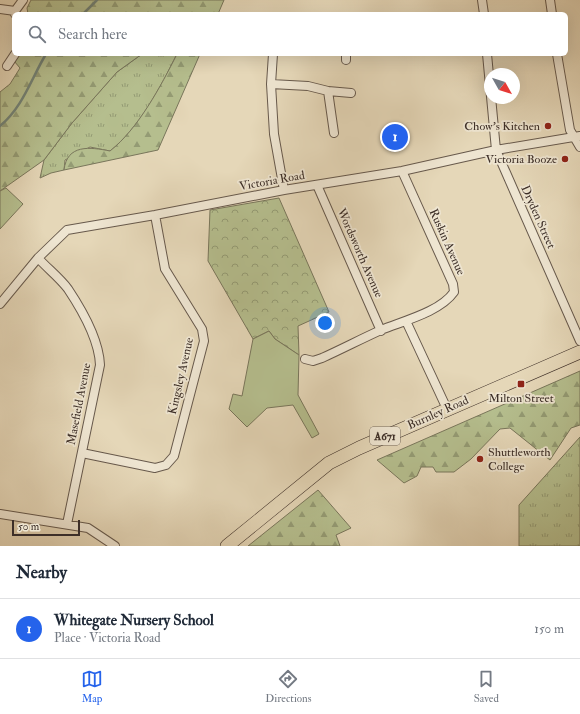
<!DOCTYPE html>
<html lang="en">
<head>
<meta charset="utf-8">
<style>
  body { margin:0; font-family:"IM FELL Double Pica",serif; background:#f2f2f3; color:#1f2937 }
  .compass { position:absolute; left:484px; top:68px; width:36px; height:36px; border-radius:50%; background:#fff; box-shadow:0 4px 16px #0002; rotate:129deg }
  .scale { position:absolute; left:12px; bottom:10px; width:68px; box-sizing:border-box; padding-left:4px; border:2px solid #3d2f28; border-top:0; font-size:11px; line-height:14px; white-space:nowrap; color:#3d2f28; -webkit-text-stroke:3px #eee5d1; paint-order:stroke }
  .you { position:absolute; left:325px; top:323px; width:14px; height:14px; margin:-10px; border:3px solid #fff; border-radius:50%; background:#1a73e8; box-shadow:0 0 0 6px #1a73e833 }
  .badge { display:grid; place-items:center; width:26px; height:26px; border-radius:50%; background:#2563eb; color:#fff; font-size:13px; font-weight:700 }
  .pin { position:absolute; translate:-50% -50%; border:2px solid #fff; box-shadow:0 1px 4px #0006 }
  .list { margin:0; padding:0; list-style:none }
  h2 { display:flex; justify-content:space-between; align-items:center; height:52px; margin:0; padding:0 16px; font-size:17px }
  h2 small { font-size:13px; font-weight:400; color:#747a83 }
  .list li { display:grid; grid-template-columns:26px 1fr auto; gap:12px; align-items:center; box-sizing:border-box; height:60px; padding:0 16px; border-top:1px solid #e0e1e3 }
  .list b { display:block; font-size:15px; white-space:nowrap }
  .list p { margin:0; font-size:13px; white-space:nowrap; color:#747a83 }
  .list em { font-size:13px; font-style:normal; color:#747a83 }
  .icon { flex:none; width:22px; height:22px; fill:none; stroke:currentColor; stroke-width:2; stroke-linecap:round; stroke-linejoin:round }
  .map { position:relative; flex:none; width:580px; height:546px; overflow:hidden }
  .search { position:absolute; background:#fff; box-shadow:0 4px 16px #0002; left:12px; right:12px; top:12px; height:44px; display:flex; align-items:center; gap:10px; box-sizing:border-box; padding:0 14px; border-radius:6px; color:#747a83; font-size:15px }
  .sheet { height:112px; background:#fff }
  nav { display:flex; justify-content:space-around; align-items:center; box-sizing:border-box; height:56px; border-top:1px solid #e0e1e3; background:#fff; font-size:11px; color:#747a83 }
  nav a { display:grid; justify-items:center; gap:2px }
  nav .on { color:#2563eb }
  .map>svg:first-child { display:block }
  .grass { fill:url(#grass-tufts); stroke:#79765b }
  .forest { fill:url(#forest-firs); stroke:#79765b }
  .park { fill:url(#park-crowns); stroke:#79765b }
  .garden { fill:#b5be8e; stroke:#79765b }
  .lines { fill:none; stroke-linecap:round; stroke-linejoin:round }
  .stream { stroke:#728276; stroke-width:2.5 }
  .street-casing { stroke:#67594c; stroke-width:10 }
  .primary-casing { stroke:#3d2f28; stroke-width:14 }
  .street { stroke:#eee5d1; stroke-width:8 }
  .primary { stroke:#e5d7b8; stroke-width:13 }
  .poi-dot { fill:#8f2418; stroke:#eee5d1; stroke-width:1.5 }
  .labels { text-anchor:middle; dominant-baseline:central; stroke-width:3.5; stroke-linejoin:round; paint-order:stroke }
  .shield { fill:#eee5d1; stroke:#72665b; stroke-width:1 }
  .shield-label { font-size:11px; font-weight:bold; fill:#3d2f28 }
  .poi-label { font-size:12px; fill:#3d2f28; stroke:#eee5d1; text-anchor:end }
  .street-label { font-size:12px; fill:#3d2f28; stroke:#eee5d1 }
</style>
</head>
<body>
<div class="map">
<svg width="580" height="546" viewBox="0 0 580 546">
  <defs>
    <pattern id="grass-tufts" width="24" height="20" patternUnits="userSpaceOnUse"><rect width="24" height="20" fill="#b5be8e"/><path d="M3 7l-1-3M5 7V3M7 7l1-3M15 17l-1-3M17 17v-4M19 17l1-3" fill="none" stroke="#949b74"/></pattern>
    <pattern id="forest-firs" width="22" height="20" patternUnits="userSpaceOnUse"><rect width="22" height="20" fill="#b5be8e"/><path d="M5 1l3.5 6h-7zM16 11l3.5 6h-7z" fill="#949b74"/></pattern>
    <pattern id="park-crowns" width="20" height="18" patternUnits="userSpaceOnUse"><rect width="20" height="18" fill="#b5be8e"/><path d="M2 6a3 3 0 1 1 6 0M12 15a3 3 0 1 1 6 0" fill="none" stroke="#949b74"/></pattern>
  </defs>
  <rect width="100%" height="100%" fill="#e5d7b8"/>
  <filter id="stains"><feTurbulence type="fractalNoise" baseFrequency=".005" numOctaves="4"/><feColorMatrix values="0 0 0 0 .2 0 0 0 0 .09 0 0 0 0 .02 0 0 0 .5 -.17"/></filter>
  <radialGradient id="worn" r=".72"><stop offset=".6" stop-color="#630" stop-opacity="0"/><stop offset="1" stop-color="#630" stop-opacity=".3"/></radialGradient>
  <!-- grass -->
  <path class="grass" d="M142,54H177C160,88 139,128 110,151L90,147L65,160L64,170L51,173L40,178L44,160L72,123L117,72Z
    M580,437V546H519V505Z"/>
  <!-- forest -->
  <path class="forest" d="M31,0H224L218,14H28L27,8Z
    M18,54H142L117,72L72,123L44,160L0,191V92L10,84L20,68L14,61Z
    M177,54H200L158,150L64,170C67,144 90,147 110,151C138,129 161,86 177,54Z
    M580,371V425L571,428L550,460L510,428L500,429L471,459L454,472H436L433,467H421L417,476L404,483L377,460Z
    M318,490L351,528L336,535L340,546H248Z"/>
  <!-- park -->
  <path class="park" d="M279,198L329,312L298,326L299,355L275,339L269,331L253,339L208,261L210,210Z"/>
  <!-- garden -->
  <path class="garden" d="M6,188L23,204L0,229V191Z
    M269,331L275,339L299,355L298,395L319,434L312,438L293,405L267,408L247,427L229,409L233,394L242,396L253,339Z"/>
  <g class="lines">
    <!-- stream -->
    <path class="stream" d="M83,14L97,0
      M0,126C23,107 31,79 46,54"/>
    <defs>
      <path id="street" d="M482,0L484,14
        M550,0L552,14
        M0,9L15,11V14
        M15,11L23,0
        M273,54L271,84L274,134L284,190
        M487,54L496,150L580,341
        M557,54L570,130L580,147
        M346,60V54
        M7,66L15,54
        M271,84L308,86L328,91L334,133
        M328,91L351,93
        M317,185L381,331
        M38,258C47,268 60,278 68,289C82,310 99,339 100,365L67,524
        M0,304L38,258L67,230L155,215L284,190L402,171L496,150L580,136
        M406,321L447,409
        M305,359L313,361L322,358C342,349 361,339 381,330C403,321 440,312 454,292L453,284L402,171
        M82,453L155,468L166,465L174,456L204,341L202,329L165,269L155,215
        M0,514L88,528L115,546"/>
      <path id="primary" d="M227,546L329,463L359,448L580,352"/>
    </defs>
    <!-- street casing -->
    <use href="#street" class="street-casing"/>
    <!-- primary casing -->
    <use href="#primary" class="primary-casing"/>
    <!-- street -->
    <use href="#street" class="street"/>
    <!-- primary -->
    <use href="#primary" class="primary"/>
  </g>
  <!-- markers -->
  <g class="poi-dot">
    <circle cx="548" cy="126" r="4"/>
    <circle cx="565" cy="159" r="4"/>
    <rect x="517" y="380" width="8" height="8" rx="2"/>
    <circle cx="480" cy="459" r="4"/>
  </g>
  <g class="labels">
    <!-- shield labels -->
    <rect class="shield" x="370" y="427" width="30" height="18" rx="3"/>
    <g class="shield-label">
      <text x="385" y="436">A671</text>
    </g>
    <!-- poi labels -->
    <g class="poi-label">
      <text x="540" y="126">Chow’s Kitchen</text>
      <text x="557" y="159">Victoria Booze</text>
      <text x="521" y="398" text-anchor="middle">Milton Street</text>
      <text x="488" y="452" text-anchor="start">Shuttleworth<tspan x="488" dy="14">College</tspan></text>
    </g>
    <!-- street labels -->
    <g class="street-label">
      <text transform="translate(272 181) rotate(-10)">Victoria Road</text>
      <text transform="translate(538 217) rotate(66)">Dryden Street</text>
      <text transform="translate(447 242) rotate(66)">Ruskin Avenue</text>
      <text transform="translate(360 253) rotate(66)">Wordsworth Avenue</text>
      <text transform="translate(181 376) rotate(-77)">Kingsley Avenue</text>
      <text transform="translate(79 404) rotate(-79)">Masefield Avenue</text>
      <text transform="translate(438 413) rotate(-24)">Burnley Road</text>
    </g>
  </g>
  <rect width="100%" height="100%" filter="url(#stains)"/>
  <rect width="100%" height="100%" fill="url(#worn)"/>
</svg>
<svg class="compass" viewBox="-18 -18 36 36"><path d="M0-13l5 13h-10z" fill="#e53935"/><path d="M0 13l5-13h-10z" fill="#747a83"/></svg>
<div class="scale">50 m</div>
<div class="you"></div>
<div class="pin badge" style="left:395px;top:137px">1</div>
<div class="search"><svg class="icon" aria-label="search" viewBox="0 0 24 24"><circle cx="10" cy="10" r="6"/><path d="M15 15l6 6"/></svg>Search here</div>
</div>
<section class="sheet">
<h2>Nearby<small></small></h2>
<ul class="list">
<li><span class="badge">1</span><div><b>Whitegate Nursery School</b><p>Place · Victoria Road</p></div><em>150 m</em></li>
</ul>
</section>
<nav>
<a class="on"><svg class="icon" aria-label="map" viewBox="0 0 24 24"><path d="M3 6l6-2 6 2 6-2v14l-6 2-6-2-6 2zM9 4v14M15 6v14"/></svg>Map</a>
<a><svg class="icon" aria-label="directions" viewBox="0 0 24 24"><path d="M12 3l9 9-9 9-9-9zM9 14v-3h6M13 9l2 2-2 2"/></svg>Directions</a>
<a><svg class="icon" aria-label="saved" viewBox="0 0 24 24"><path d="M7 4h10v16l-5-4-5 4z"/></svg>Saved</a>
</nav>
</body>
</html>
